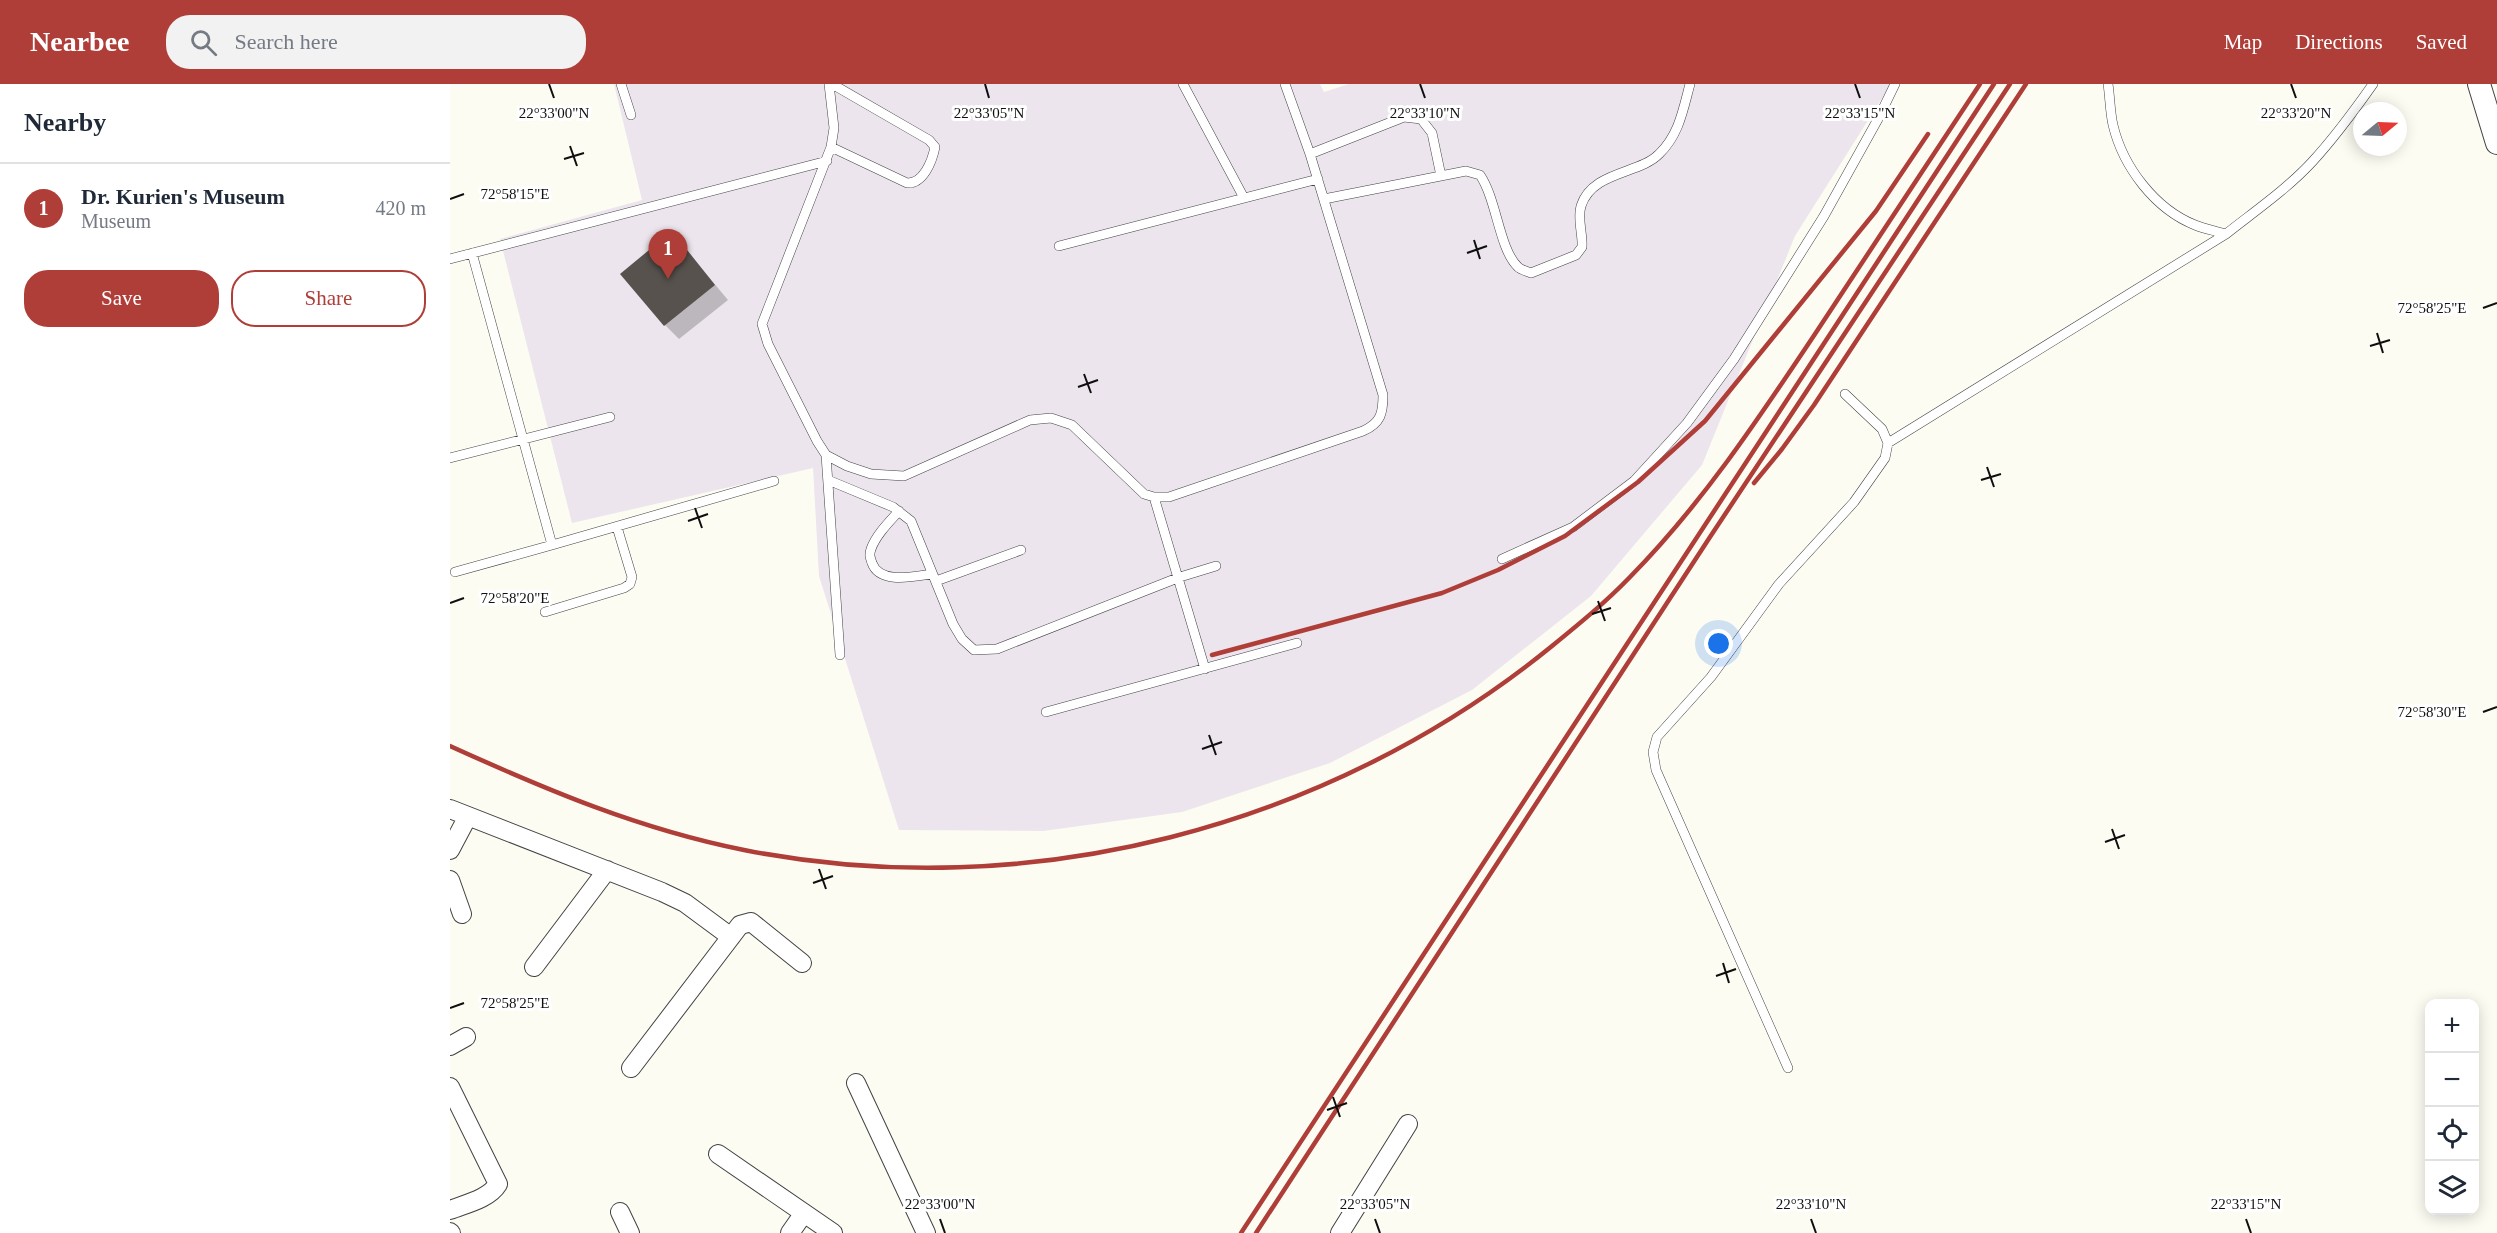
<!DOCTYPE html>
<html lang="en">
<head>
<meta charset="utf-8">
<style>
  body { margin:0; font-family:"Times New Roman",serif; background:#f2f2f3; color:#1f2937 }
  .controls { position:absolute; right:18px; bottom:18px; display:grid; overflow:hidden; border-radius:12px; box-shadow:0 3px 15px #0003 }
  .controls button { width:54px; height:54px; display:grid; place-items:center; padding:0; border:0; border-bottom:2px solid #e0e1e3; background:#fff; color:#1f2937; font:30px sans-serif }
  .compass { position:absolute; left:1903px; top:18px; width:54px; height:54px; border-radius:50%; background:#fff; box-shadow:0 3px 15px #0003; rotate:71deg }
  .you { position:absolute; left:1269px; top:560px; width:21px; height:21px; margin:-15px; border:4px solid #fff; border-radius:50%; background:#1a73e8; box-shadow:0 0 0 9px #1a73e833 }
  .badge { display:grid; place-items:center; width:39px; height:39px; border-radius:50%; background:#af3e38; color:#fff; font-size:20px; font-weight:700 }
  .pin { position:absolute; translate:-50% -50px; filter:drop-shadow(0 2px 3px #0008) }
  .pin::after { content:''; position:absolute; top:32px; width:21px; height:18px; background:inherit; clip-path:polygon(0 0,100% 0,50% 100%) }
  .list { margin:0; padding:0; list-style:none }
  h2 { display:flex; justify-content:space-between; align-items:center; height:78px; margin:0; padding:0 24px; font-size:26px }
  h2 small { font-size:20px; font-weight:400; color:#747a83 }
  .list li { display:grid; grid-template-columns:39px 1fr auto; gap:18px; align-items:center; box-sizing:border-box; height:90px; padding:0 24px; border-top:2px solid #e0e1e3 }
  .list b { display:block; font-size:22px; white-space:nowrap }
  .list p { margin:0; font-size:20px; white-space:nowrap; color:#747a83 }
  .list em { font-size:20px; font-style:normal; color:#747a83 }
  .actions { display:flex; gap:12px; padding:18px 24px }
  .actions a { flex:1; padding:14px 0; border:2px solid #af3e38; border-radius:24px; text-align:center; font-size:21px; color:#af3e38 }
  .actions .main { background:#af3e38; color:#fff }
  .icon { flex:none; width:33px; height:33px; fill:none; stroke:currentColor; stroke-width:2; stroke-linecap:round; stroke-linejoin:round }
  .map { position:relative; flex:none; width:2047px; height:1149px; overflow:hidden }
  header { display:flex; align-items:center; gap:36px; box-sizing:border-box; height:84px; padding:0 30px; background:#af3e38; color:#fff }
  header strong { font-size:28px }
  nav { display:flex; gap:33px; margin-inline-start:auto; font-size:21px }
  .search { width:420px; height:54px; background:#f2f2f3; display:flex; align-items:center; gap:15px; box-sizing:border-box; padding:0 21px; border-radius:24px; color:#747a83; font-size:22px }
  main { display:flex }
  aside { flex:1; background:#fff }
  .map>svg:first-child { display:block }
  .industrial { fill:#ece5ed }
  .shadow { fill:#0003 }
  .building { fill:#57524d }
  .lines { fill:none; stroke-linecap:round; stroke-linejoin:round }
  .service-casing { stroke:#424242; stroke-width:10 }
  .minor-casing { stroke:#424242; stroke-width:20 }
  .tertiary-casing { stroke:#424242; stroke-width:24 }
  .service { stroke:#fff; stroke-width:9 }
  .minor { stroke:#fff; stroke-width:18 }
  .tertiary { stroke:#fff; stroke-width:22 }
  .rail { stroke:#af3e38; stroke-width:4.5 }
  .ticks { fill:none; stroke:#0f0f0f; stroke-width:2 }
  .ticks-label { font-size:15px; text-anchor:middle; fill:#0f0f0f; stroke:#fff; stroke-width:6; stroke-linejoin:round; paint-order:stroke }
</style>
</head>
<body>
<header>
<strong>Nearbee</strong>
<div class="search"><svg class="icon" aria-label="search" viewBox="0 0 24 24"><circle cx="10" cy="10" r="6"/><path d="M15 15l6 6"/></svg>Search here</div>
<nav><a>Map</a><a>Directions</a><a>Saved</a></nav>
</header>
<main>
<aside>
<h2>Nearby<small></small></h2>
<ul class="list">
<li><span class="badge">1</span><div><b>Dr. Kurien's Museum</b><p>Museum</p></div><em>420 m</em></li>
</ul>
<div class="actions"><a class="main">Save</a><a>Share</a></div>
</aside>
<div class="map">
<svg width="2047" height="1149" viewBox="0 0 2047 1149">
  <rect width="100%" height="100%" fill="#fdfcf3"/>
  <!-- industrial -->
  <path class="industrial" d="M164,0H870L874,8L899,0H1441L1345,152L1252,381L1141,512L1022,606L880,679L732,728L593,747L449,746L369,492L363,384L122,439L50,155L192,116Z"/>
  <!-- shadow -->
  <path class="shadow" d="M222,149L278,216L229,255L215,241Z"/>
  <!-- building -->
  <path class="building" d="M222,147L265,201L214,242L170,190Z"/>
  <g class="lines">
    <defs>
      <path id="service" d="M171,0L181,31
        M379,0L384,44L381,63L312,240L318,260L367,357L376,371L397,382L421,390L454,392L580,336L601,334L622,341L694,410L704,413H719L913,347C931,339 933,329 933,311L860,70L835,0
        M733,0L794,114
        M1658,0C1660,13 1660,28 1663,41C1673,83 1705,125 1745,141C1755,145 1766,147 1776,150
        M381,63L457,99C473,100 482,78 485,63L479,56L382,0
        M860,70L954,33L971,35L982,49L991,92
        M874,115L1016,87L1030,91C1047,116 1049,165 1068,183C1071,186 1076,187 1081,189L1126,171L1132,163C1133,150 1127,135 1131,122C1142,87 1190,90 1209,70C1229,51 1233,26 1240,0
        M609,162L868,95
        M22,169L102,461L324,397
        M0,175L377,77
        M1438,359L1776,150C1805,127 1837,105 1862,78C1885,53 1904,27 1923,0
        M376,371L390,571
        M0,374L160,333
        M378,396L443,423L461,437L503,540L512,555L524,566L547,565L730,493L766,482
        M704,413L755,585
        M449,427C439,438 426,451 421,465C419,471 420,473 422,479C430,501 465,492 482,490
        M1052,475L1123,443L1184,397L1237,339L1284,275L1374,132L1428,35L1445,0
        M5,488L102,461
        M486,497L571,466
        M95,528L174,504L180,500L182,493L167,443
        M596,628L847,559
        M1338,984L1206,686L1203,668L1207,653L1261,593L1329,500L1404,418L1435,374L1438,359L1432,345L1395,310"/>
      <path id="minor" d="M0,725L212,808L235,819L281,853
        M0,766L18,732
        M0,796L12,830
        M84,883L157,786
        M0,962L16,953
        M181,984L290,841L301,838L352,879
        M406,999L476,1149
        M0,1003L48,1100C39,1115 15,1120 0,1126
        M268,1070L383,1149
        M170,1128L180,1149
        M0,1148L1,1149
        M340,1149L354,1129
        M890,1149L958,1040"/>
      <path id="tertiary" d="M2029,0L2047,59"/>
    </defs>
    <!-- service casing -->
    <use href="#service" class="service-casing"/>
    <!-- minor casing -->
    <use href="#minor" class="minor-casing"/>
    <!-- tertiary casing -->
    <use href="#tertiary" class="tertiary-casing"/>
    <!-- service -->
    <use href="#service" class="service"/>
    <!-- minor -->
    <use href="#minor" class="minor"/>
    <!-- tertiary -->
    <use href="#tertiary" class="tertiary"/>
    <!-- rail -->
    <path class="rail" d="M1304,399L1332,365L1364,321L1576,0
      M762,571L992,509L1048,486L1115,452L1188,398L1255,337L1426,127L1478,50
      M0,662C97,706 189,745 294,766C577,822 879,744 1102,562C1129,540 1156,518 1180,493C1251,421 1307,337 1363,253C1419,169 1474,84 1530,0
      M791,1149L1544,0
      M806,1149L1260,453L1560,0"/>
  </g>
  <!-- ticks -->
  <path class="ticks" d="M99,0L104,14M535,0L539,14M970,0L975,14M1405,0L1410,14M1841,0L1846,14M120,62L127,82M114,75L134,69M0,115L14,110M1024,156L1030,175M1017,169L1037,162M2033,224L2047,219M1927,249L1933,269M1920,262L1940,256M634,290L641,309M628,303L648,296M1537,383L1544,403M1531,396L1551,390M245,424L252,444M238,437L258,430M1148,517L1155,537M0,519L14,514M1142,530L1161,524M2033,628L2047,623M759,651L766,671M752,665L772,658M1662,745L1669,765M1655,758L1675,751M369,785L376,805M363,799L383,792M1273,879L1279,899M1266,892L1286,885M0,924L14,919M883,1013L890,1033M877,1026L897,1019M490,1135L495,1149M925,1135L930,1149M1361,1135L1366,1149M1796,1135L1801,1149"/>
  <g class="ticks-label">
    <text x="104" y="34">22°33'00"N</text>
    <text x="539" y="34">22°33'05"N</text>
    <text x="975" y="34">22°33'10"N</text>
    <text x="1410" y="34">22°33'15"N</text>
    <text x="1846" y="34">22°33'20"N</text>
    <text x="65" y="115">72°58'15"E</text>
    <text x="1982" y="229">72°58'25"E</text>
    <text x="65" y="519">72°58'20"E</text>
    <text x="1982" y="633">72°58'30"E</text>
    <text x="65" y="924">72°58'25"E</text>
    <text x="490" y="1125">22°33'00"N</text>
    <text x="925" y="1125">22°33'05"N</text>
    <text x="1361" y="1125">22°33'10"N</text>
    <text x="1796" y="1125">22°33'15"N</text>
  </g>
</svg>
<div class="controls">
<button>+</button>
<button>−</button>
<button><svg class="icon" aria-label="locate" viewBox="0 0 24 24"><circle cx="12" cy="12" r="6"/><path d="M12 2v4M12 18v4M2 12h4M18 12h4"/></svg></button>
<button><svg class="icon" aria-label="layers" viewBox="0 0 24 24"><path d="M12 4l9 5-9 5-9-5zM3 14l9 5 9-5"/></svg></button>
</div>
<svg class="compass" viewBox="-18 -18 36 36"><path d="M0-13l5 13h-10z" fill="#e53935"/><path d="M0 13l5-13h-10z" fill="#747a83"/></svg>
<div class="you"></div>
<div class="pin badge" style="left:218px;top:195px">1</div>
</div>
</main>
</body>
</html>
